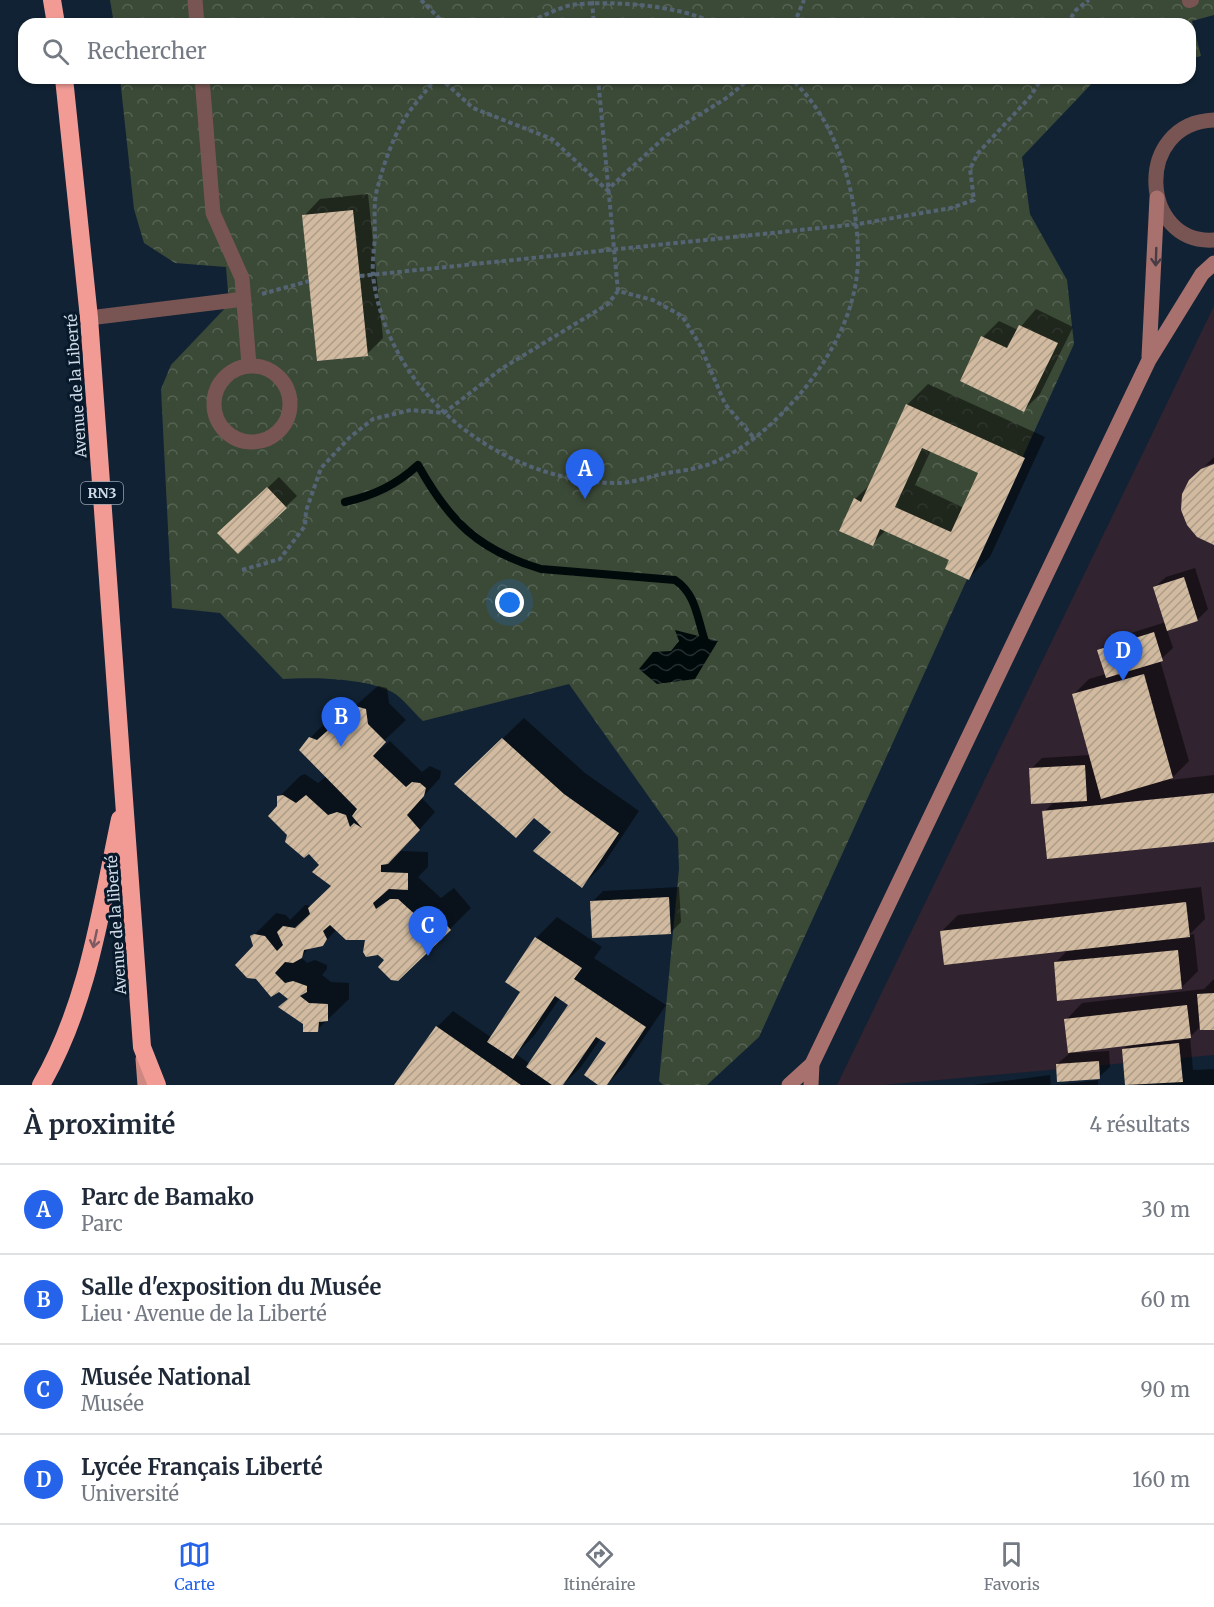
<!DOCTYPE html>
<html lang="fr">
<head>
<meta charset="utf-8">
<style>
  body { margin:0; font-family:Merriweather,serif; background:#f2f2f3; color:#1f2937 }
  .you { position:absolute; left:510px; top:603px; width:21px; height:21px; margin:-15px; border:4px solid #fff; border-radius:50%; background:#1a73e8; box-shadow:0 0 0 9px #1a73e833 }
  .badge { display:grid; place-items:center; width:39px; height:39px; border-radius:50%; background:#2563eb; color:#fff; font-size:20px; font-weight:700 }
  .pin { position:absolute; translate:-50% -50px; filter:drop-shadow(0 2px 3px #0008) }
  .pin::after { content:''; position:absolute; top:32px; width:21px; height:18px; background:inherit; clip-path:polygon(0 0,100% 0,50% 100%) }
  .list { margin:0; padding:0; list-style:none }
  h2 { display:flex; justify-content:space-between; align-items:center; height:78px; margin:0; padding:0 24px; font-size:26px }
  h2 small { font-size:20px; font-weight:400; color:#747a83 }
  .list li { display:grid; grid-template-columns:39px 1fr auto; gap:18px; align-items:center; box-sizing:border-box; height:90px; padding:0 24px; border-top:2px solid #e0e1e3 }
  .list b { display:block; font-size:22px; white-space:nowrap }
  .list p { margin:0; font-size:20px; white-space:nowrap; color:#747a83 }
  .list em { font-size:20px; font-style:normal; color:#747a83 }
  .icon { flex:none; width:33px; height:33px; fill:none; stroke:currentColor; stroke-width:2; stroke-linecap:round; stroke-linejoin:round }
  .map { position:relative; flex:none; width:1214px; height:1085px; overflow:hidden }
  .search { position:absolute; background:#fff; box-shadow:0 2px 4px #0004; left:18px; right:18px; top:18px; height:66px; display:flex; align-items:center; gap:15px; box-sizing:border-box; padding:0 21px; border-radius:18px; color:#747a83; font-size:22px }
  .sheet { height:438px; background:#fff }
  nav { display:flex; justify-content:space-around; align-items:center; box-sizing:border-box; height:84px; border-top:2px solid #e0e1e3; background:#fff; font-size:16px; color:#747a83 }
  nav a { display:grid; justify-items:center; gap:3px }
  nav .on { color:#2563eb }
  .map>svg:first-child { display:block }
  .education { fill:#31232f }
  .park { fill:url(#park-crowns) }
  .water { fill:url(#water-waves) }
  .shadow { fill:#0007; fill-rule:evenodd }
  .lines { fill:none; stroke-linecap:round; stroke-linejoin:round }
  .stream { stroke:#000a0b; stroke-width:8 }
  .building { fill:url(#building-hatch); fill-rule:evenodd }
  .path { stroke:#556474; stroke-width:4; stroke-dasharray:4.5 3; stroke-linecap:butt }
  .lane { stroke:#785552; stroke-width:14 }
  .street { stroke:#785552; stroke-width:15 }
  .secondary { stroke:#a9716d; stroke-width:15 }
  .primary { stroke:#cf8782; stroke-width:15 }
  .highway { stroke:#f29b95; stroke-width:18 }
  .oneway { stroke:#483c45 }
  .oneway2 { stroke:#7c5a60 }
  .labels { text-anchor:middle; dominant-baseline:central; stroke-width:6; stroke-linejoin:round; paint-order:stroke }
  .shield { fill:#07192a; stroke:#94a1ae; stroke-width:1.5 }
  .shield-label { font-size:14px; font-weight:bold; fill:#d0dbe7 }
  .street-label { font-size:15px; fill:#d0dbe7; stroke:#07192a }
</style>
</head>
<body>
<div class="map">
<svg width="1214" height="1085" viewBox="0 0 1214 1085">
  <defs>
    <pattern id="park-crowns" width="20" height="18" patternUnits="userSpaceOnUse" patternTransform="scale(1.5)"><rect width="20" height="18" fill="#3b4937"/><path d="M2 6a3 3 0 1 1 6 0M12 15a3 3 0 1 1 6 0" fill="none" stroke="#566354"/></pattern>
    <pattern id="water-waves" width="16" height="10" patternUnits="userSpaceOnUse" patternTransform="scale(1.5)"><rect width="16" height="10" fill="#000a0b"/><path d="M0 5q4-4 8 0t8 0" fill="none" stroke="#242d2f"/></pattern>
    <pattern id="building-hatch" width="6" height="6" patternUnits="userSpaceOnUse" patternTransform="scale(1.5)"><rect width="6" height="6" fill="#d1ba9f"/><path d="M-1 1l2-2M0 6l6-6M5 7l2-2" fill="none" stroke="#ac9c88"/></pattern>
  </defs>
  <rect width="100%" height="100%" fill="#112234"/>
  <!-- education -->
  <path class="education" d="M1214,306V1055L884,1085H837Z"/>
  <!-- park -->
  <path class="park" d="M110,0H1214V15L1192,21L1201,56L1190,59V24H114Z
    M120,78H1097L1022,157L1030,214L1067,280L1074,344L759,1037L707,1085H663L659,1081L679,869L678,838L569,684L423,721C413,712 403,698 392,692C366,678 312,677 283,679L220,613L172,608L161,389L171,365L229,304L226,267L175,263L144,243L134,209Z"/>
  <!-- water -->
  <path class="water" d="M675,630L718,641L695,679L657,684L639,669L653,652L671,651L679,641Z"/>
  <!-- shadow -->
  <path class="shadow" d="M368,194L383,338L367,354L304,216L320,199Z
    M1036,309L1073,327L1040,394L1024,410L983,337L999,321L1018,330Z
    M928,384L1045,437L990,557L969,578L951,559L886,530L872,544L855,499L872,483L907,405ZM931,450L980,472L964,508L915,485Z
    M1214,457V463L1204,466L1207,464Z
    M279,477L297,496L238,552L230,523Z
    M1195,568L1208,609L1197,620L1167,630L1173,648L1160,660L1189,761L1170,780L1214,775V840L1044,812L1055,801L1031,769L1042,758L1090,755L1073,695L1089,679L1106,674L1099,651L1109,640L1166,622L1155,587L1166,577Z
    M378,686L387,688L389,703L406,720L369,755L371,757L390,741L422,772L430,766L441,771L440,778L422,798L435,812L401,851L428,852V867L418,877L441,898L454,888L471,908L450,929L386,960L367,939L337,929L322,945L310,947L301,957L307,963L315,960L327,965V969L322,975L331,982L349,983V999L317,1030L304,1023L255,947L252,937L276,913L286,915L290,920L305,905L312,906L333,886L278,806L279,797L300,776L305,774L318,783L327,776L310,738L331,717L339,720Z
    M524,718L585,773L639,811L603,865L582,886L553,832L477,763Z
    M679,887L681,922L670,933L592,902L603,891Z
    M1201,887L1205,919L1189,935L1194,934L1198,971L1182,987L1055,963L1069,949L942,931L958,915Z
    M557,917L602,947L594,958L666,1005L625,1066L606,1085L608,1043L601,1038L581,1067L563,1085H396L437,1027L453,1011L492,1038L522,992L536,938ZM560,998L570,1005L530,1064L516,1054L534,1036Z
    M1214,979V1028L1201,1026L1190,1037L1193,1070L1214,1069V1085H1124L1127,1082L1124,1049L1129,1044L1073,1050L1074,1053L1109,1051L1110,1067L1099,1077L1057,1064L1070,1053L1066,1020L1082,1003L1204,989Z
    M1050,1075L1051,1085H973Z
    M1098,1080V1085H1055Z"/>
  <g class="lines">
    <!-- stream -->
    <path class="stream" d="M345,502C375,495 396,485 418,465C449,521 478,550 541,569L675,580C695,593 697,616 704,638"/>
  </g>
  <!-- building -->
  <path class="building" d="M353,210L368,356L317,361L302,215Z
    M1019,325L1058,343L1024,412L960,381L981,336L1007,348Z
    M906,404L1025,458L969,580L945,569L949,560L880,529L873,546L839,531L854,498L861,502ZM922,448L978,473L951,532L895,507Z
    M1214,464V545L1197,537L1187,525L1181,510L1182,494L1189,480L1201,469Z
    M267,487L287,508L238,554L217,533Z
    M1184,577L1198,621L1167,631L1153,587Z
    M1154,632L1163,661L1106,678L1097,650Z
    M1144,674L1173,778L1101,799L1072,694Z
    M355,706L366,709L368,724L386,742L373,756L406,787L412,782L420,783L426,788L424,796L407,815L420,830L388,864L381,865V872L408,873V890L389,889L373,903L376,909L390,899H398L419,918L432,909L451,930L398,981L391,980L378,967L384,960L378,955L366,957L363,952L365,940H346L330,925L323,931L327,939L323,946L304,950L302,958L293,963L285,962L275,973L285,983L293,981L307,986V992L300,996L309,1003L328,1004V1021L319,1022L318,1032H303V1024L278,1007L288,999L279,992L271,997L256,979L247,978L235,965L253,946L250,936L254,934L265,936L277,951L283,945L277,932L283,926L295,928L310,914L308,908L331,886L312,872L319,865L309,854L304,858L285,842L287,835L268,816L277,806V796L283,795L296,803L306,795L328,815L337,812L346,815L350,827L354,823L362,828L352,816L357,809L299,750L309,737L317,740Z
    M502,738L564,794L619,833L582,888L533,851L551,832L534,818L516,838L454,784Z
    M1085,765L1087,801L1031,804L1029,768Z
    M1214,793V842L1047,859L1042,811Z
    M669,897L671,934L592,938L590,901Z
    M1186,902L1190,937L944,965L940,931Z
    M535,937L582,968L574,979L646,1027L607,1085H598L584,1075L606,1043L596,1037L563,1085H552L526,1067L568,1005L555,996L513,1059L487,1042L520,992L505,982Z
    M1178,950L1182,989L1057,1001L1054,962Z
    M1214,993V1030H1200L1197,994Z
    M1187,1005L1191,1038L1068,1053L1064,1019Z
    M436,1026L521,1085H394Z
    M1179,1043L1183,1082L1125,1085L1122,1049Z
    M1099,1061L1100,1079L1057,1082L1056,1064Z"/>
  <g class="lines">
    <!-- path -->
    <path class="path" d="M421,0L445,24
      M592,1L594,24
      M524,24C540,18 555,9 571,5C610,0 680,5 716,24
      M794,24L804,0
      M1067,24L1076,10L1089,0
      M436,78C425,93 411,107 402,123C392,141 383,166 378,186C373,201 375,221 375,237C374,249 372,264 373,276C388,395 502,483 618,483C633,483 648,477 662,474C677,471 693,470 707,465C743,452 775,423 800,394C832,356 858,308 858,257C858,195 838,121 790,78
      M440,78L473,108L552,139L607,190L667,135L728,97L750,78
      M598,78L618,291L653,300L682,316L700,345L725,404L754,438
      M360,276L858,224L951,208L974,200L970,169L978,153L1030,97L1042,78
      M262,294L309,281
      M242,570L280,559L305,526L306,511L321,468L349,438L373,419L411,410L444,413L501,369L608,304L618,291"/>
    <!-- lane -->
    <path class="lane" d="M1189,1L1192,0"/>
    <!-- street -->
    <path class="street" d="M195,0L197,24
      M202,78L213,213L242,278L249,365
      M1214,120C1133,123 1140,245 1214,240
      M89,318L244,299
      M214 404a38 38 0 1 1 76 0a38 38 0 1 1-76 0Z"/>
    <!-- secondary -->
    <path class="secondary" d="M1149,357L1157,198
      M789,1085L812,1064
      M811,1085L812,1064L1149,360L1202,274L1214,263"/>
    <!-- primary -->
    <path class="primary" d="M143,1059L145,1085"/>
    <!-- highway -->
    <path class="highway" d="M52,0L56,24
      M64,78L89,318L142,1047L157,1085
      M41,1085C88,1004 101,909 120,819"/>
  </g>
  <!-- one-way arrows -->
  <defs><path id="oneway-shaft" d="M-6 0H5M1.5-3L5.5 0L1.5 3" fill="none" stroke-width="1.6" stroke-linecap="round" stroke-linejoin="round" transform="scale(1.5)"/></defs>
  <use class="oneway" href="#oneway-shaft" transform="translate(1156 257) rotate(92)"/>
  <use class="oneway2" href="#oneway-shaft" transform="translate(95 939) rotate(102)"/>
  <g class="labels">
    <!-- shield labels -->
    <rect class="shield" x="81" y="482" width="42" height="22" rx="4.5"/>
    <g class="shield-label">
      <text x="102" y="493">RN3</text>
    </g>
    <!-- street labels -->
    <g class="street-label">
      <text transform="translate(76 386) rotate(-94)">Avenue de la Liberté</text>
      <text transform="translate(116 925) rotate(-94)">Avenue de la liberté</text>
    </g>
  </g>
</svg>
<div class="you"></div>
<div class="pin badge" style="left:585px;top:499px">A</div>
<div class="pin badge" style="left:341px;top:747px">B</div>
<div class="pin badge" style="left:428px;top:956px">C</div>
<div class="pin badge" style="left:1123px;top:681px">D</div>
<div class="search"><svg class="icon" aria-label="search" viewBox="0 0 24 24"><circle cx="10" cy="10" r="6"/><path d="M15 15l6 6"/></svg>Rechercher</div>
</div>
<section class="sheet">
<h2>À proximité<small>4 résultats</small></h2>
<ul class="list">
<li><span class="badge">A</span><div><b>Parc de Bamako</b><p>Parc</p></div><em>30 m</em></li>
<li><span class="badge">B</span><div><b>Salle d'exposition du Musée</b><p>Lieu · Avenue de la Liberté</p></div><em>60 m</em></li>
<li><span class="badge">C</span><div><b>Musée National</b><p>Musée</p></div><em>90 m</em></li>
<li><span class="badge">D</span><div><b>Lycée Français Liberté</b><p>Université</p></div><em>160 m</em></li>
</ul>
</section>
<nav>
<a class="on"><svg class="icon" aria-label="map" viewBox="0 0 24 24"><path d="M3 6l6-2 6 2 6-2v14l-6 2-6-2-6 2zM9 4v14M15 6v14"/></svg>Carte</a>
<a><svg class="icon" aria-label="directions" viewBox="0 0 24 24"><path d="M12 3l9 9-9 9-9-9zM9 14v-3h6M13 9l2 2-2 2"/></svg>Itinéraire</a>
<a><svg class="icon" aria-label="saved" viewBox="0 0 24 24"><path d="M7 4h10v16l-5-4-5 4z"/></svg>Favoris</a>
</nav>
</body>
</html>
